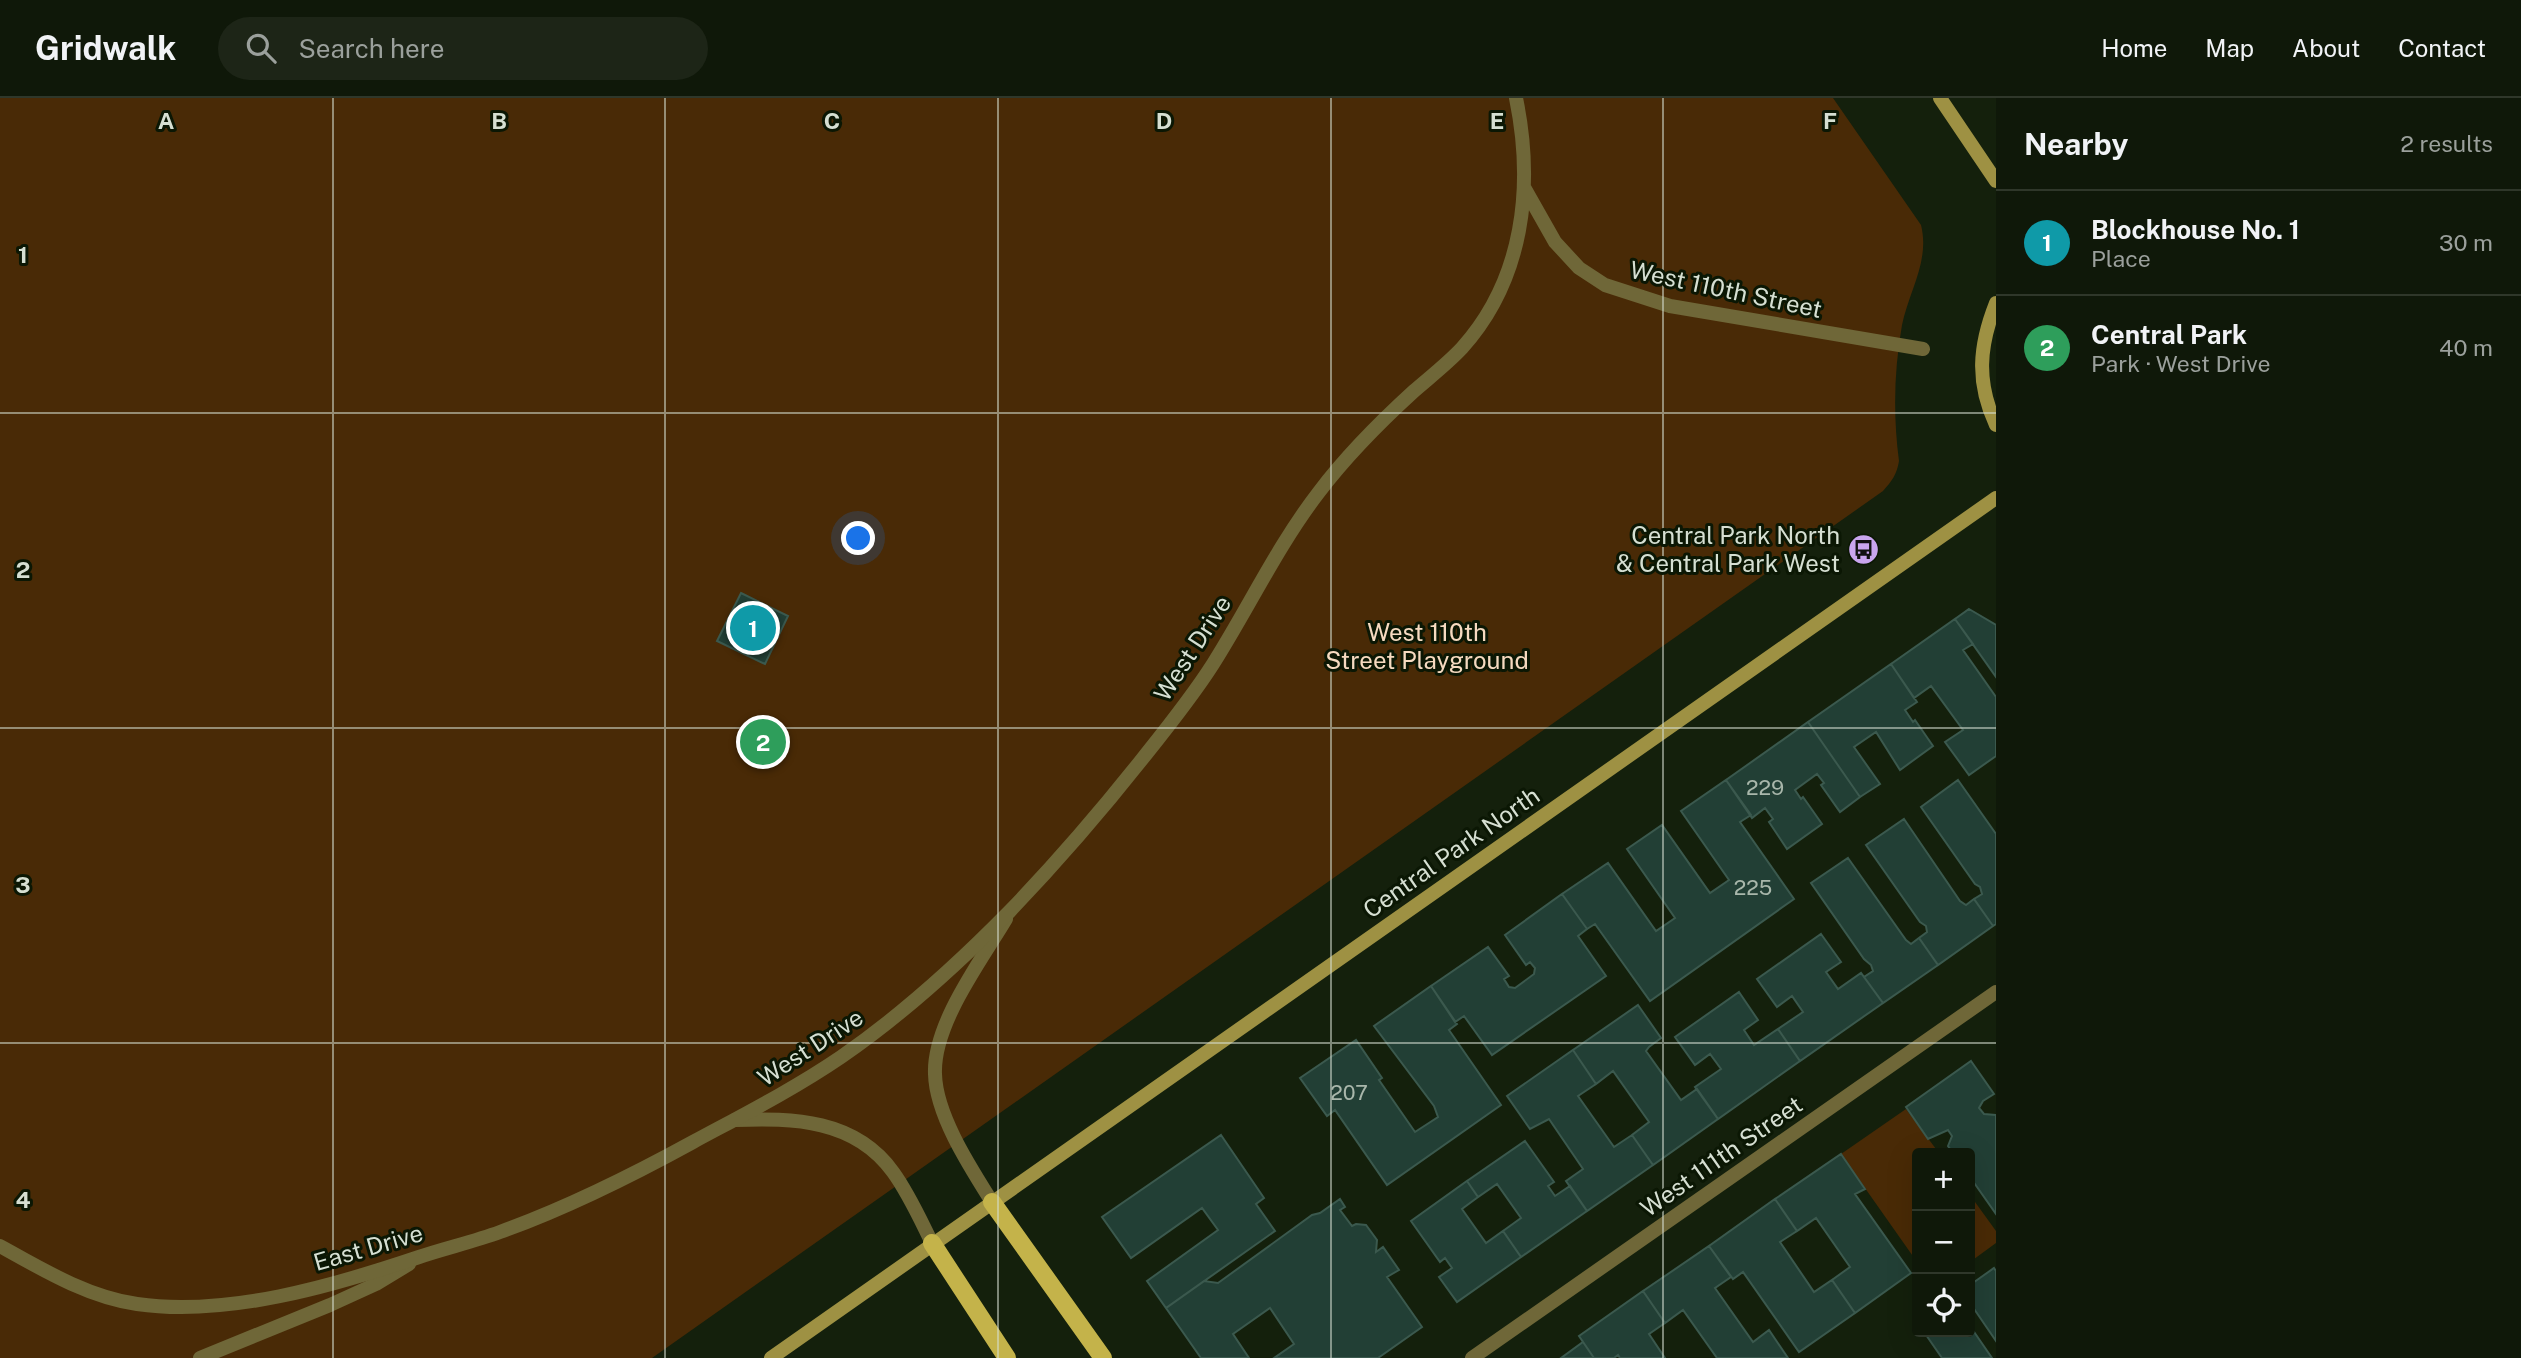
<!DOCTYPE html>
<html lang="en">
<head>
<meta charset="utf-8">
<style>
  body { margin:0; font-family:"Public Sans",sans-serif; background:#1d2517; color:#f1f3f6 }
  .controls { position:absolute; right:21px; bottom:21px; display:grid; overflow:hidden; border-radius:7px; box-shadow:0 7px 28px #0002 }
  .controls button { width:63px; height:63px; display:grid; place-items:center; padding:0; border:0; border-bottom:2px solid #2f372a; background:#0f1809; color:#f1f3f6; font:35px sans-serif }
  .you { position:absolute; left:859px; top:441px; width:24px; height:24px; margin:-18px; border:5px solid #fff; border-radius:50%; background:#1a73e8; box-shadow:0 0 0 10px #1a73e833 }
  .badge { display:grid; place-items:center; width:46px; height:46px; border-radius:50%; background:#c9a5ee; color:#fff; font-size:23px; font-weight:700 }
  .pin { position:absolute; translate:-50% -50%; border:4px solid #fff; box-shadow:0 2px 7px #0006 }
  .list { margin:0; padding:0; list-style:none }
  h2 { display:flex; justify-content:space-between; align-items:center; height:91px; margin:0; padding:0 28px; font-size:30px }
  h2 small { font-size:23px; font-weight:400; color:#9ba09c }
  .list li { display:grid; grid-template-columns:46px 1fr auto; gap:21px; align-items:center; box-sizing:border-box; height:105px; padding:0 28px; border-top:2px solid #2f372a }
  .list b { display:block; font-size:26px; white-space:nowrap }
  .list p { margin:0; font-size:23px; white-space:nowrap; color:#9ba09c }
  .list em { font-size:23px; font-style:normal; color:#9ba09c }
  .icon { flex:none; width:38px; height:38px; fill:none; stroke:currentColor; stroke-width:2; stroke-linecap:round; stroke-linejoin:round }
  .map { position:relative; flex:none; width:1996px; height:1260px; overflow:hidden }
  header { display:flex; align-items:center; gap:42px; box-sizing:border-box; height:98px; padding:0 35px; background:#0f1809; border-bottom:2px solid #2f372a }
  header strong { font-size:33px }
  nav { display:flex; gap:38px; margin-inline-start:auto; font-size:24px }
  .search { width:490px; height:63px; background:#1d2517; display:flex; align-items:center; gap:18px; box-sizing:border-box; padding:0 24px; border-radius:38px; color:#9ba09c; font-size:26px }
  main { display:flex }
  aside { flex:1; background:#0f1809 }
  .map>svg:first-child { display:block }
  .green { fill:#492a06 }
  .building { fill:#223f35; stroke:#3b594e; stroke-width:2 }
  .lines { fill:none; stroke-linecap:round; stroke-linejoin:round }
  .service { stroke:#6f6738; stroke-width:14 }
  .pedestrian { stroke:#6f6738; stroke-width:14 }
  .minor { stroke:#6f6738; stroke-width:14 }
  .secondary { stroke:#9e9143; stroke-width:14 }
  .primary { stroke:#c4b34a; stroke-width:18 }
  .grid { fill:none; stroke:#d6dfd2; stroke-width:2; stroke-opacity:0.55 }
  .labels { text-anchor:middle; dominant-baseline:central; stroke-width:6; stroke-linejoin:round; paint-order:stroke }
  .number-label { font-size:21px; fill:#a9b7ab }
  .street-label { font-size:24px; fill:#d6dfd2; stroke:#0b1704 }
  .poi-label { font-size:24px; fill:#d6dfd2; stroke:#0b1704; text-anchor:end }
  .park-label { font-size:24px; fill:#f6dac0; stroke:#0b1704 }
  .grid-label { font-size:23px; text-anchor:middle; font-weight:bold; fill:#d6dfd2; stroke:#0b1704; stroke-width:6; stroke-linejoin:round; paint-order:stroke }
</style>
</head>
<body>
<header>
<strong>Gridwalk</strong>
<div class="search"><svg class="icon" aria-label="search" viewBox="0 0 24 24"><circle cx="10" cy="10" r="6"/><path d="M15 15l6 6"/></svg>Search here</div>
<nav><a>Home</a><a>Map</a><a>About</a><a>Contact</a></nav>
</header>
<main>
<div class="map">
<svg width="1996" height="1260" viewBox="0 0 1996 1260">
  <rect width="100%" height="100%" fill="#14200c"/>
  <!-- green -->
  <path class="green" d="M0,0H1833L1921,127C1930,163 1909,193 1902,227C1894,273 1893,317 1899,363C1897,376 1892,383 1883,393L652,1260H0Z
    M1906,1011L1939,1055H1917V1164L1841,1056Z
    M1970,1097L1996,1133V1145L1970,1164Z"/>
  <!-- building -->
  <path class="building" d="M741,495L788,518L765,566L717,543Z
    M1969,511L1996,527V579L1955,521Z
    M1955,521L1973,546L1963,552L1996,599V658L1969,677L1945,644L1963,632L1931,588L1914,600L1891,566Z
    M1891,566L1917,604L1905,612L1913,624L1915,622L1933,648L1900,672L1876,634L1854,649L1880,686L1860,699L1808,624Z
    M1808,624L1860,699L1840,714L1821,687L1824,685L1817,676L1795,692L1801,701L1803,699L1822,726L1787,751L1769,724L1773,721L1765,710L1752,720L1726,682Z
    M1726,682L1751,717L1740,724L1794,801L1650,903L1595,826L1587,831L1562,796L1608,765L1656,833L1675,820L1627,751L1662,727L1710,795L1729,782L1681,713Z
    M1958,682L1996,736V826L1993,828L1974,801L1982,796L1980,789L1975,786L1921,709Z
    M1904,721L1960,803L1966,807L1974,801L1993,828L1938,867L1919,840L1927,834L1926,828L1920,824L1866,747Z
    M1848,760L1906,842L1911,846L1919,840L1938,867L1883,905L1864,879L1873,873L1871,867L1864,861L1811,785Z
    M1562,796L1587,831L1578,838L1606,878L1492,957L1464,918L1455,924L1431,888L1488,849L1509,878L1504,881L1509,889L1515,890L1534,876L1535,870L1530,864L1526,867L1505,837Z
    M1821,836L1841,864L1826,874L1838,891L1861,875L1883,905L1800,963L1778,931L1803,914L1792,898L1777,909L1757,881Z
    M1431,888L1457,926L1449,932L1501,1007L1387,1087L1335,1012L1327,1018L1300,980L1356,942L1382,980L1379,982L1415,1034L1438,1019L1434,1008L1374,928Z
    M1739,894L1758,922L1744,932L1754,947L1778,931L1800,963L1718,1021L1695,989L1721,971L1710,956L1695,967L1675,939Z
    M1638,907L1661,940L1649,949L1646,953L1681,1002L1697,991L1718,1021L1653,1067L1632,1037L1649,1024L1613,973L1596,986L1573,952Z
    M1573,952L1596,986L1578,998L1614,1049L1632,1037L1653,1067L1587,1113L1566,1083L1583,1071L1549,1021L1530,1031L1507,998Z
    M1971,963L1994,996L1983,1003L1979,1010L1984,1016L1996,1017V1116L1970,1079V1055H1953L1948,1048L1952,1038L1948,1032L1928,1041L1906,1009Z
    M1221,1037L1264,1100L1256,1106L1275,1133L1166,1210L1147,1183L1218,1132L1202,1110L1131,1160L1102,1119Z
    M1525,1043L1554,1084L1548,1088L1555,1098L1570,1088L1587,1113L1521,1159L1503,1133L1521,1120L1497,1086L1478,1099L1467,1083Z
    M1841,1056L1865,1091L1855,1096L1911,1175L1855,1215L1832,1182L1850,1169L1816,1120L1797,1133L1775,1101Z
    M1467,1083L1478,1099L1462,1111L1486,1145L1503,1133L1521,1159L1457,1204L1439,1179L1452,1170L1445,1160L1440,1164L1411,1123Z
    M1340,1101L1345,1109L1340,1112L1352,1128L1356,1126L1366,1127L1377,1142L1376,1154L1383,1149L1399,1172L1387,1179L1422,1229L1378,1260H1274L1294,1246L1270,1210L1233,1236L1249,1260H1201L1166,1210L1204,1183L1218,1185L1312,1117L1320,1115Z
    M1775,1101L1797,1133L1780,1144L1814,1194L1832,1182L1855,1215L1799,1254L1743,1174L1733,1181L1709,1148Z
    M1709,1148L1731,1179L1715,1190L1753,1244L1769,1232L1788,1260H1717L1683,1212L1665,1225L1643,1193Z
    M1994,1170L1996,1173V1243L1970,1205V1187Z
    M1643,1193L1665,1225L1649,1236L1665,1260H1620L1618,1257L1614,1260H1594L1579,1238Z
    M1970,1228L1992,1260H1942L1924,1234H1970Z
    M1583,1244L1594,1260H1561Z"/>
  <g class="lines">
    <!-- service -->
    <path class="service" d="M735,1022C793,1020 855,1021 893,1074C909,1096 920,1121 932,1145
      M992,1104C970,1069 936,1017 935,976C933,926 981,863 1006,821
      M200,1260L330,1207L376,1186L409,1166"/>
    <!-- pedestrian -->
    <path class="pedestrian" d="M1525,91L1555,144L1579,170L1605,187L1670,208L1923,251
      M0,1148C43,1172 88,1199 137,1206C227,1219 333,1188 419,1159C445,1150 473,1144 500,1134C567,1110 631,1078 693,1044C743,1017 794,991 841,959C902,917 958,866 1010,813C1057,764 1101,713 1143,660C1167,630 1192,599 1213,566C1249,509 1278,447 1319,394C1347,357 1380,324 1414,293C1430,279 1447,266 1462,250C1524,181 1534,88 1516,0"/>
    <!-- minor -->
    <path class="minor" d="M1472,1260L1996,894"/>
    <!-- secondary -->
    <path class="secondary" d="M1940,0L1996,83
      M1996,205C1979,248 1976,284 1996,327
      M771,1260L1996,400"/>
    <!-- primary -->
    <path class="primary" d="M992,1104L1103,1260
      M932,1145L1007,1260"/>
  </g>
  <!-- grid -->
  <path class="grid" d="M333,0V1260M665,0V1260M998,0V1260M1331,0V1260M1663,0V1260M0,315H1996M0,630H1996M0,945H1996"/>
  <!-- icons -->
  <defs>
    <symbol id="bus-disc" viewBox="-11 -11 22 22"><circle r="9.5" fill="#c9a5ee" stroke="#0b1704"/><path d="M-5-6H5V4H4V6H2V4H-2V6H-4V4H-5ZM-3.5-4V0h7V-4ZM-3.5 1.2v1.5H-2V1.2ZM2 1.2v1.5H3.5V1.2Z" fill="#111"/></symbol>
  </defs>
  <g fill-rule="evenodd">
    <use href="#bus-disc" x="1846" y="434" width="35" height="35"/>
  </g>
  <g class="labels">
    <!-- number labels -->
    <g class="number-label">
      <text x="1765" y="689">229</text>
      <text x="1753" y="789">225</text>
      <text x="1349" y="994">207</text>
    </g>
    <!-- street labels -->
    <g class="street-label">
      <text transform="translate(1726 191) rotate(12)">West 110th Street</text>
      <text transform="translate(1192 550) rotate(-57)">West Drive</text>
      <text transform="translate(1451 754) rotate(-35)">Central Park North</text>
      <text transform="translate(810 949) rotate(-33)">West Drive</text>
      <text transform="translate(1721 1058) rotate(-35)">West 111th Street</text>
      <text transform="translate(368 1149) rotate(-16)">East Drive</text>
    </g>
    <!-- poi labels -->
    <g class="poi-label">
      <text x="1840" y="437">Central Park North<tspan x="1840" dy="28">&amp; Central Park West</tspan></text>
    </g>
    <!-- park labels -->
    <g class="park-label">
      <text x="1427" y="534">West 110th<tspan x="1427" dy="28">Street Playground</tspan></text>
    </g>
  </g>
  <g class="grid-label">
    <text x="166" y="31">A</text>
    <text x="499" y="31">B</text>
    <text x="832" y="31">C</text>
    <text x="1164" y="31">D</text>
    <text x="1497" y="31">E</text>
    <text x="1830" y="31">F</text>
    <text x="23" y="165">1</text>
    <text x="23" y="480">2</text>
    <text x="23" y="795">3</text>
    <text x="23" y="1110">4</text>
  </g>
</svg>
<div class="controls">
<button>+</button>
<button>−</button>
<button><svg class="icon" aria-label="locate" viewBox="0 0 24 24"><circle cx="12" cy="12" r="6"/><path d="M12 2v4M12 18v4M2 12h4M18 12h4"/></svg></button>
</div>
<div class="you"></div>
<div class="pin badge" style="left:753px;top:530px;background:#0f9aa8">1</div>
<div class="pin badge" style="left:763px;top:644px;background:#2e9e5b">2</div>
</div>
<aside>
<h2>Nearby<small>2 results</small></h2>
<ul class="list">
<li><span class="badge" style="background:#0f9aa8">1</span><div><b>Blockhouse No. 1</b><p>Place</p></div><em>30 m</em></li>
<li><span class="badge" style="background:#2e9e5b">2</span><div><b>Central Park</b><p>Park · West Drive</p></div><em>40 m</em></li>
</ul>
</aside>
</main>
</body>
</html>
